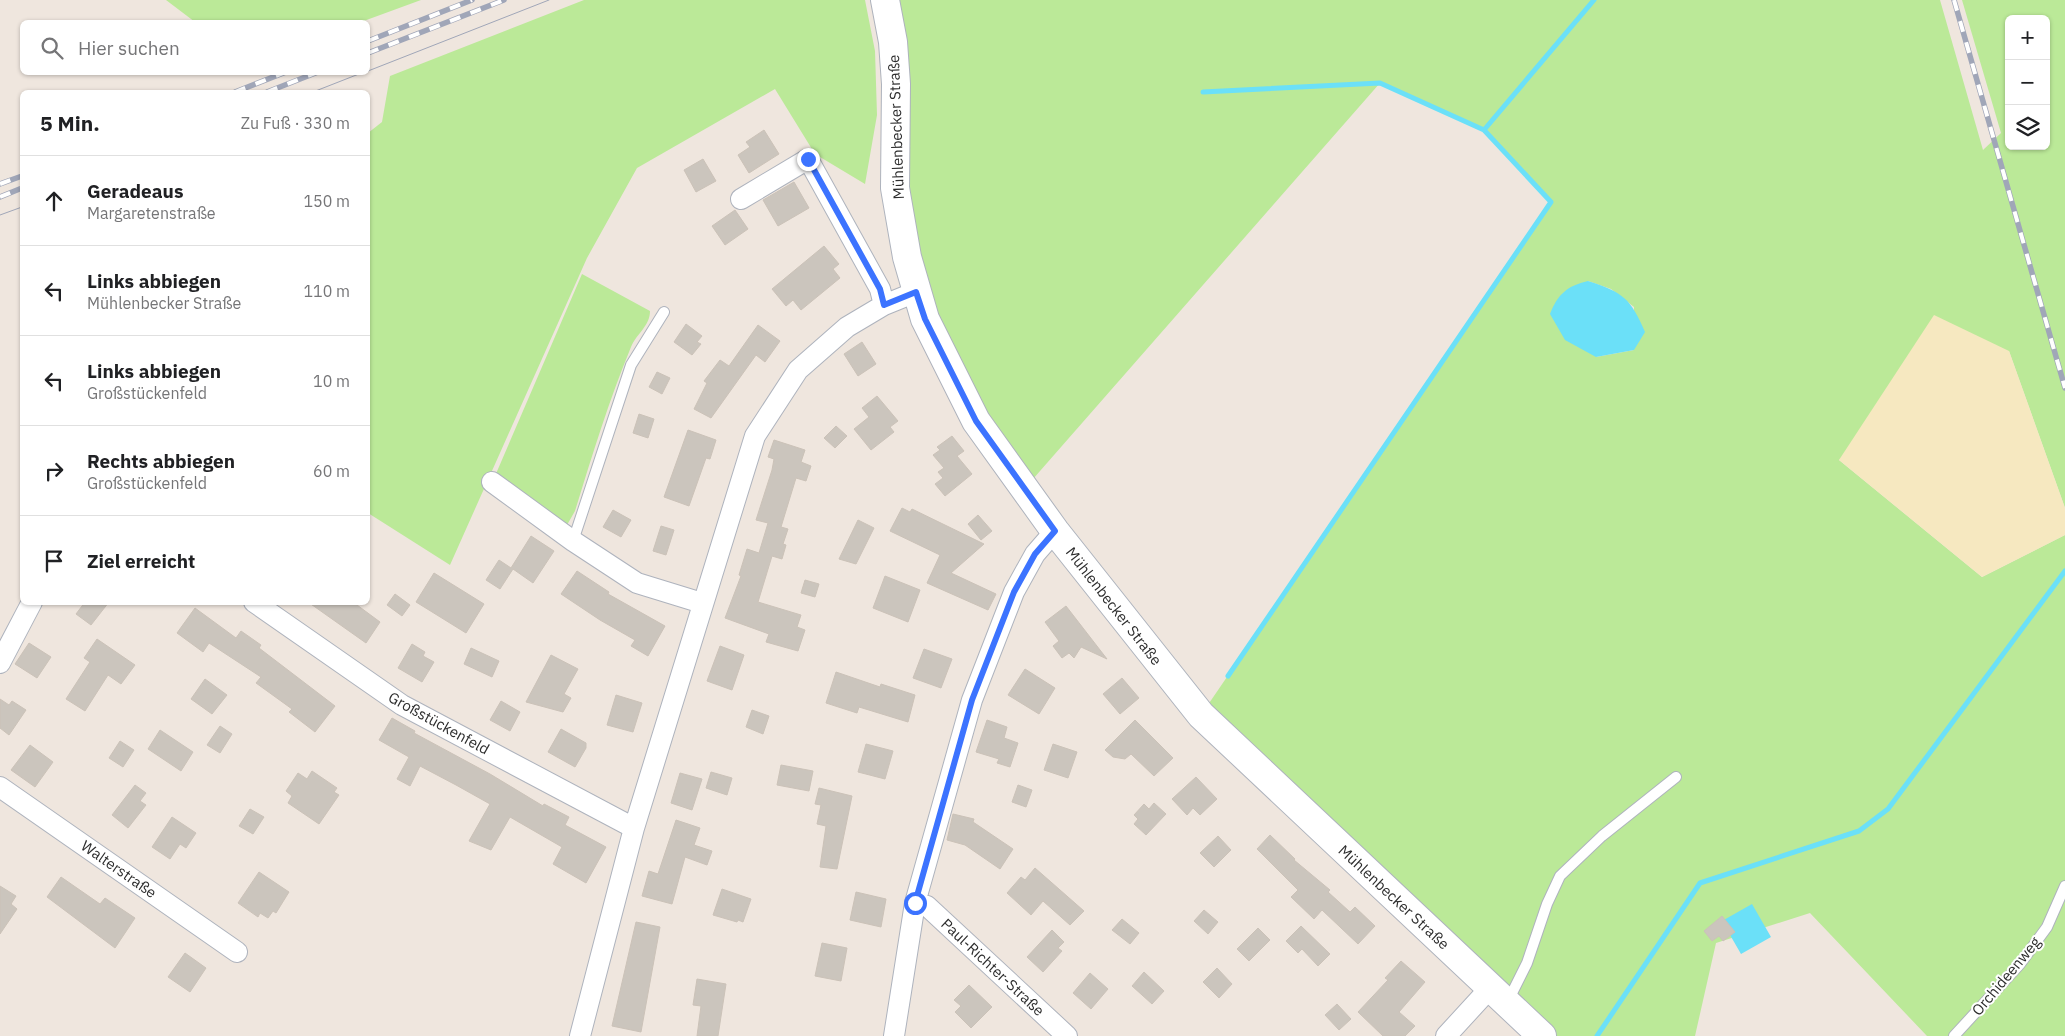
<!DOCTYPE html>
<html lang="de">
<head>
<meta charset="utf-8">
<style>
  body { margin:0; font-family:"IBM Plex Sans",sans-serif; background:#f2f2f2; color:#202124 }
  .controls { position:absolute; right:15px; top:15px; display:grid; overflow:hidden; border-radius:8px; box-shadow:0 1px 4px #0004 }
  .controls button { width:45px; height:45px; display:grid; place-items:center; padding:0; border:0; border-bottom:1px solid #e0e0e0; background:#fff; color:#202124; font:25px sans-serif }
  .stop { position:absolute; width:15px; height:15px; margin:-11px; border:4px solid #3c73ff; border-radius:50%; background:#fff }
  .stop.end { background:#3c73ff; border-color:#fff; box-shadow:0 1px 5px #0008 }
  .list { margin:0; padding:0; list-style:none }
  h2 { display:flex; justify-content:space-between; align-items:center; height:65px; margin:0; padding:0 20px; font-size:21px }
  h2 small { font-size:16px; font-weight:400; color:#757577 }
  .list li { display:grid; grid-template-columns:32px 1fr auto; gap:15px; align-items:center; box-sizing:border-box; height:90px; padding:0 20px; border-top:1px solid #e0e0e0 }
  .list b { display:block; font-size:19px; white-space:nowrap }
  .list p { margin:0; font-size:16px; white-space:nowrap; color:#757577 }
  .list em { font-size:16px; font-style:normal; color:#757577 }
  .icon { flex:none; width:28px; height:28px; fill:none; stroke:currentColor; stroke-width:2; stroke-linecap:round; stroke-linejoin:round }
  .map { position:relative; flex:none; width:2065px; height:1036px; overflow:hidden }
  .search { position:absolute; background:#fff; box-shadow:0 1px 4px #0004; left:20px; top:20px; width:350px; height:55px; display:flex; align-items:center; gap:12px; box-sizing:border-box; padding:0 18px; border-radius:8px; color:#757577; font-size:19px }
  .panel { position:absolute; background:#fff; box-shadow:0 1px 4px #0004; left:20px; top:90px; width:350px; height:515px; border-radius:8px }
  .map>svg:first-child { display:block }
  .green { fill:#bbe998; fill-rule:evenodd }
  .sand { fill:#f6e8c0 }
  .water { fill:#6be0f8 }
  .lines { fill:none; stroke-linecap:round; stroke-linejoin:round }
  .stream { stroke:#6be0f8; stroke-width:5 }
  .building { fill:#cbc5bd; stroke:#cbc2b8 }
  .lane-casing { stroke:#aeb3bd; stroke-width:12 }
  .street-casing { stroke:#aeb3bd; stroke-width:22 }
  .secondary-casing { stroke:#aeb3bd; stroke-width:30 }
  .lane { stroke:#fff; stroke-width:10 }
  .street { stroke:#fff; stroke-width:20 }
  .secondary { stroke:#fff; stroke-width:28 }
  .tram { stroke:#a0a6b8; stroke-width:1 }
  .rail-casing { stroke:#a0a6b8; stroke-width:5.5 }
  .rail { stroke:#fff; stroke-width:4; stroke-dasharray:11; stroke-linecap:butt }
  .route { stroke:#3c73ff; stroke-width:6 }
  .labels { text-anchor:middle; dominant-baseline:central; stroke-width:4; stroke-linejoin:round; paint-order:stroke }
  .street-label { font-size:15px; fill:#2d2d2d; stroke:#fff }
</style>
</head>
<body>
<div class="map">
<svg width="2065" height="1036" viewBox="0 0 2065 1036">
  <rect width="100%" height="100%" fill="#efe6de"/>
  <!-- green -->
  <path class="green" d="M166,0H421L361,22H195Z
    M584,0H865L875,51L877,115L865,184L815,154L775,89L637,168L587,258L450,565L368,513V133L382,122L390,76Z
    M891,0H1940L1983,150L2001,133L1962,0H2065V508L2009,351L1839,460L1982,577L2065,535V1036H1927L1810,913L1716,943L1695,1036H1542L1201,715L1551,202L1484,130L1380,83L1033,479L986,415L916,292ZM2009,19H2046V146H2009ZM1588,281L1611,289L1634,307V350L1596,357Z
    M582,274L650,311C650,326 637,333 631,347C609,400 592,456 575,511L567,525L495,476Z"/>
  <!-- sand -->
  <path class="sand" d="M1934,315L2009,351L2065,508V535L1982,577L1839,460Z"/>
  <!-- water -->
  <path class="water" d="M1588,281C1623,292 1631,299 1645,332L1634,350L1596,357L1565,340L1550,314C1558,294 1567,286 1588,281Z
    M1752,904L1771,937L1741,954L1722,921Z"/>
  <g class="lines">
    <!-- stream -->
    <path class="stream" d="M1203,92L1380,83L1484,130
      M1228,676L1551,202L1484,130L1594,0
      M1597,1036L1700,883L1859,831L1888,809L2065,571"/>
  </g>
  <!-- building -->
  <path class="building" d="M764,130L779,154L749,173L738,155L750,147L746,142Z
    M703,159L716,181L696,192L684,170Z
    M794,182L809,208L778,226L763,200Z
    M735,210L748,229L725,245L712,226Z
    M824,246L839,264L833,269L840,278L801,310L793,300L786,306L772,289Z
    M686,324L702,336L697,342L701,344L692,355L674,342Z
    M758,325L780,341L765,362L756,355L711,418L694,409L707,383L704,381L720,360L729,366Z
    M862,342L876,364L858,376L844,354Z
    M657,372L670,378L662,394L649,387Z
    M877,396L898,421L890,427L894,432L871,450L854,429L869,417L862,408Z
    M639,414L654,419L648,438L633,433Z
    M836,426L847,436L835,448L824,438Z
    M688,430L716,440L710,459L706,458L689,506L664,497Z
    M952,436L964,451L957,456L972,474L945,496L935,484L943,478L938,472L944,468L933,455L940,450L937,447Z
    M774,440L805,450L801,462L811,466L806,481L796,478L781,527L788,529L783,544L786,545L782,559L772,556L758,602L801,615L797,627L805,630L798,651L766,642L769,634L725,618L741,576L739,575L747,549L759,553L768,523L756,520L772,470L774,459L768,457Z
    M902,508L910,512L912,509L984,544L951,573L996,594L988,610L927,583L940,555L890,531Z
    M613,510L631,520L621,537L603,527Z
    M978,515L992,531L981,540L968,524Z
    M858,520L874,528L856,564L839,559Z
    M661,526L674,530L666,555L653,551Z
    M531,536L554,551L533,583L513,569L500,589L486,580L499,560L511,568Z
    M577,571L609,592L608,594L665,626L648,656L631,646L635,640L600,620L561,594Z
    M434,573L484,604L466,633L416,602Z
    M885,576L920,590L908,622L873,608Z
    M805,580L819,584L815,597L801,593Z
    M395,594L410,605L402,616L387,605Z
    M85,602H109L91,625L76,614Z
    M308,602H353L380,622L366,643Z
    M1066,606L1107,659L1081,647L1074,658L1069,653L1062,658L1053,646L1059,641L1045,622Z
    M195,608L236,638L241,631L261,645L259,648L335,706L315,732L289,712L292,709L256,683L261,677L209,643L203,652L177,633Z
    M97,639L135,665L121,684L108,675L85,711L66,699L90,662L84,658Z
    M29,643L51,657L37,678L15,664Z
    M412,644L425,652L423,656L434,662L422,682L398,668Z
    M720,646L744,655L732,690L707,681Z
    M471,648L499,661L492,677L464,664Z
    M924,649L952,659L941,688L913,678Z
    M551,655L578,669L564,694L571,698L563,712L526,702Z
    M1025,669L1055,688L1039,714L1008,695Z
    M836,672L880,687L881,684L915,695L908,722L859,707L857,713L826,703Z
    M1122,678L1139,698L1120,714L1103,694Z
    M205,679L227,695L212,714L191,699Z
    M616,695L642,703L633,732L607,725Z
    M0,699L9,705L12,701L26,710L9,735L0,728Z
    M501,701L520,712L510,731L490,720Z
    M752,710L769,716L763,734L746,727Z
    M392,718L415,731L414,733L490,774L543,806L544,804L569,817L565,825L606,847L586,883L553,864L562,847L510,817L491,850L469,841L490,804L456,785L420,766L410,786L397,779L409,757L379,740Z
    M987,720L1007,727L1004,738L1018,743L1010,767L997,763L999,759L976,752Z
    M1135,720L1173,758L1154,776L1131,754L1125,759L1113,757L1105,750Z
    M220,726L232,734L220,753L207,745Z
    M561,729L586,743V748L575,767L548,752Z
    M160,730L193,752L181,771L148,749Z
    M120,741L134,750L123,767L109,758Z
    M866,744L893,751L885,779L858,772Z
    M1053,744L1077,752L1068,778L1044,770Z
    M30,745L53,762L35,787L11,770Z
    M781,765L813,771L809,791L777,785Z
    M312,771L337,788L334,792L339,795L319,824L288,803L292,796L286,791L298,773L307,779Z
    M711,772L732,778L727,795L706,788Z
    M680,773L702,779L692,810L671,803Z
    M1196,777L1217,799L1200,815L1193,808L1187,815L1172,799Z
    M135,785L146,793L140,801L146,805L128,828L112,815Z
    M1018,785L1032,790L1026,807L1012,802Z
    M819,788L852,796L837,869L820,867L826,826L817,824L821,805L815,804Z
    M1154,803L1166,814L1146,835L1134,824L1138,819L1134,815L1144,804L1149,809Z
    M250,809L264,817L253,834L239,826Z
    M953,814L974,819L973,822L1013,849L1000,869L965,845L947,840Z
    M172,817L196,833L186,848L180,844L170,859L152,847Z
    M676,820L700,828L694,845L712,851L707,865L685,857L672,904L642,896L649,871L658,874Z
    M1270,835L1295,859L1294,860L1330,890L1328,892L1350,912L1355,907L1375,926L1358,944L1322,910L1314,919L1291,897L1298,890L1257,849Z
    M1218,836L1231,850L1214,867L1200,853Z
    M1035,868L1084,911L1070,925L1043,901L1031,915L1007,893L1021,877L1025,880Z
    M259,872L289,892L276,913L273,911L268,918L260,913L258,917L238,903Z
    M61,877L100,904L105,898L135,918L115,948L47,897Z
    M0,886L16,896L11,904L17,909L0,934Z
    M722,889L751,899L743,922L738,920L737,922L713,915Z
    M856,892L886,899L881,927L850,920Z
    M1204,910L1218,922L1208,934L1194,921Z
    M1722,916L1735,932L1723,941L1719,936L1712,941L1704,931Z
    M1122,919L1139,933L1130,944L1112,930Z
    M636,922L660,927L641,1032L612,1026Z
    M1301,926L1330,954L1318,966L1302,949L1298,953L1286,941Z
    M1258,928L1270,940L1249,961L1237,949Z
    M1052,930L1064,942L1058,948L1062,951L1043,972L1027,957Z
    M822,943L847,948L841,981L815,976Z
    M185,953L206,968L190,992L168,977Z
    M1401,961L1425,982L1399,1012L1415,1026L1405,1036H1383L1358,1012L1388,980L1385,978Z
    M1217,968L1232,984L1219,998L1203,982Z
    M1144,972L1164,991L1152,1004L1132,986Z
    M1090,973L1108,989L1091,1009L1073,993Z
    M697,979L726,984L718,1036H697L701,1006L693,1005Z
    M969,985L992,1007L971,1028L955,1012L961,1006L954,1000Z
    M1337,1004L1351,1019L1339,1030L1325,1015Z"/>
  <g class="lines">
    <defs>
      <path id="lane" d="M573,541L631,365L664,312
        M1508,1001L1527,963L1547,904L1560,876L1602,836L1676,777
        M1954,1036L2020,964L2047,927L2065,886"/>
      <path id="street" d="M741,199L808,159L880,289L884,305
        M492,482L573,541L637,583L702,603
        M254,602L402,705L634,828L755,436L798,370L847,327L884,305L916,292
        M0,663L32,602
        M0,787L237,952
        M915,903L927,906L1067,1036
        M580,1036L634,828
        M894,1036L915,903L972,700L1014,592L1035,554L1055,531
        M1446,1036L1490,988"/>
      <path id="secondary" d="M885,0L893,42L896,84L895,188L907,257L925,319L976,421L1055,531L1201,715L1542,1036"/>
    </defs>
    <!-- lane casing -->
    <use href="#lane" class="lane-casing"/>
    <!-- street casing -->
    <use href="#street" class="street-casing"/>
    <!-- secondary casing -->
    <use href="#secondary" class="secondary-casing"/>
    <!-- lane -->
    <use href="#lane" class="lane"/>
    <!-- street -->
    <use href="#street" class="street"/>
    <!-- secondary -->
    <use href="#secondary" class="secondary"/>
    <!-- tram -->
    <path class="tram" d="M368,71L549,0
      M313,92L364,72
      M0,215L22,207"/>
    <defs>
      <path id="rail" d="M1954,0L2065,388
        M368,41L472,0
        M368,53L504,0
        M235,92L286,72
        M267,92L318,72
        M0,184L22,176
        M0,197L22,188"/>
    </defs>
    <!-- rail casing -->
    <use href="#rail" class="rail-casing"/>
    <!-- rail -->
    <use href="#rail" class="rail"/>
  </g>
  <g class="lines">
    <!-- route -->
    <path class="route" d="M808,159L880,289L884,305L916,292L925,319L976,421L1055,531L1035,554L1014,592L972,700L915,903"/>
  </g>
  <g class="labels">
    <!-- street labels -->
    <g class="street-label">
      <text transform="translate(896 127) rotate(-92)">Mühlenbecker Straße</text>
      <text transform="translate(1114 606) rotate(52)">Mühlenbecker Straße</text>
      <text transform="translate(439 723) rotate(29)">Großstückenfeld</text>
      <text transform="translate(119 869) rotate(35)">Walterstraße</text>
      <text transform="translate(1394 897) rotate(43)">Mühlenbecker Straße</text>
      <text transform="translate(993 967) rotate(43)">Paul-Richter-Straße</text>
      <text transform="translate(2006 976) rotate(-50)">Orchideenweg</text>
    </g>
  </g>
</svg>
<div class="controls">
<button>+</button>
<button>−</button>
<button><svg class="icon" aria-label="layers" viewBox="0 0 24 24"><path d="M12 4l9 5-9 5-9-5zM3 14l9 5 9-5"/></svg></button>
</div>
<div class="stop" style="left:915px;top:903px"></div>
<div class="stop end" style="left:808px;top:159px"></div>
<div class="search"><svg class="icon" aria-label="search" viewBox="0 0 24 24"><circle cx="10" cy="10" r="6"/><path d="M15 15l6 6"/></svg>Hier suchen</div>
<section class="panel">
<h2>5 Min.<small>Zu Fuß · 330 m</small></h2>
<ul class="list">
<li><svg class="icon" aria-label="ahead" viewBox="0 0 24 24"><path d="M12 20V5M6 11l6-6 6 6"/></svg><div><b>Geradeaus</b><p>Margaretenstraße</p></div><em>150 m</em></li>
<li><svg class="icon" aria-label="left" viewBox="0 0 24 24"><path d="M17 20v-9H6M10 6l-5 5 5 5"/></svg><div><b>Links abbiegen</b><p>Mühlenbecker Straße</p></div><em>110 m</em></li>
<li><svg class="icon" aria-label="left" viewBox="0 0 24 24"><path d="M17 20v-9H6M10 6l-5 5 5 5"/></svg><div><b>Links abbiegen</b><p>Großstückenfeld</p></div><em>10 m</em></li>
<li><svg class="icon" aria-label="right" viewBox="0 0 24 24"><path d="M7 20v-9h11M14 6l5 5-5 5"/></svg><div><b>Rechts abbiegen</b><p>Großstückenfeld</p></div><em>60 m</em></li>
<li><svg class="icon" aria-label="arrive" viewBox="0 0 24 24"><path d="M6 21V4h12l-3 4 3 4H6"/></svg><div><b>Ziel erreicht</b></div></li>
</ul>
</section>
</div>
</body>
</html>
